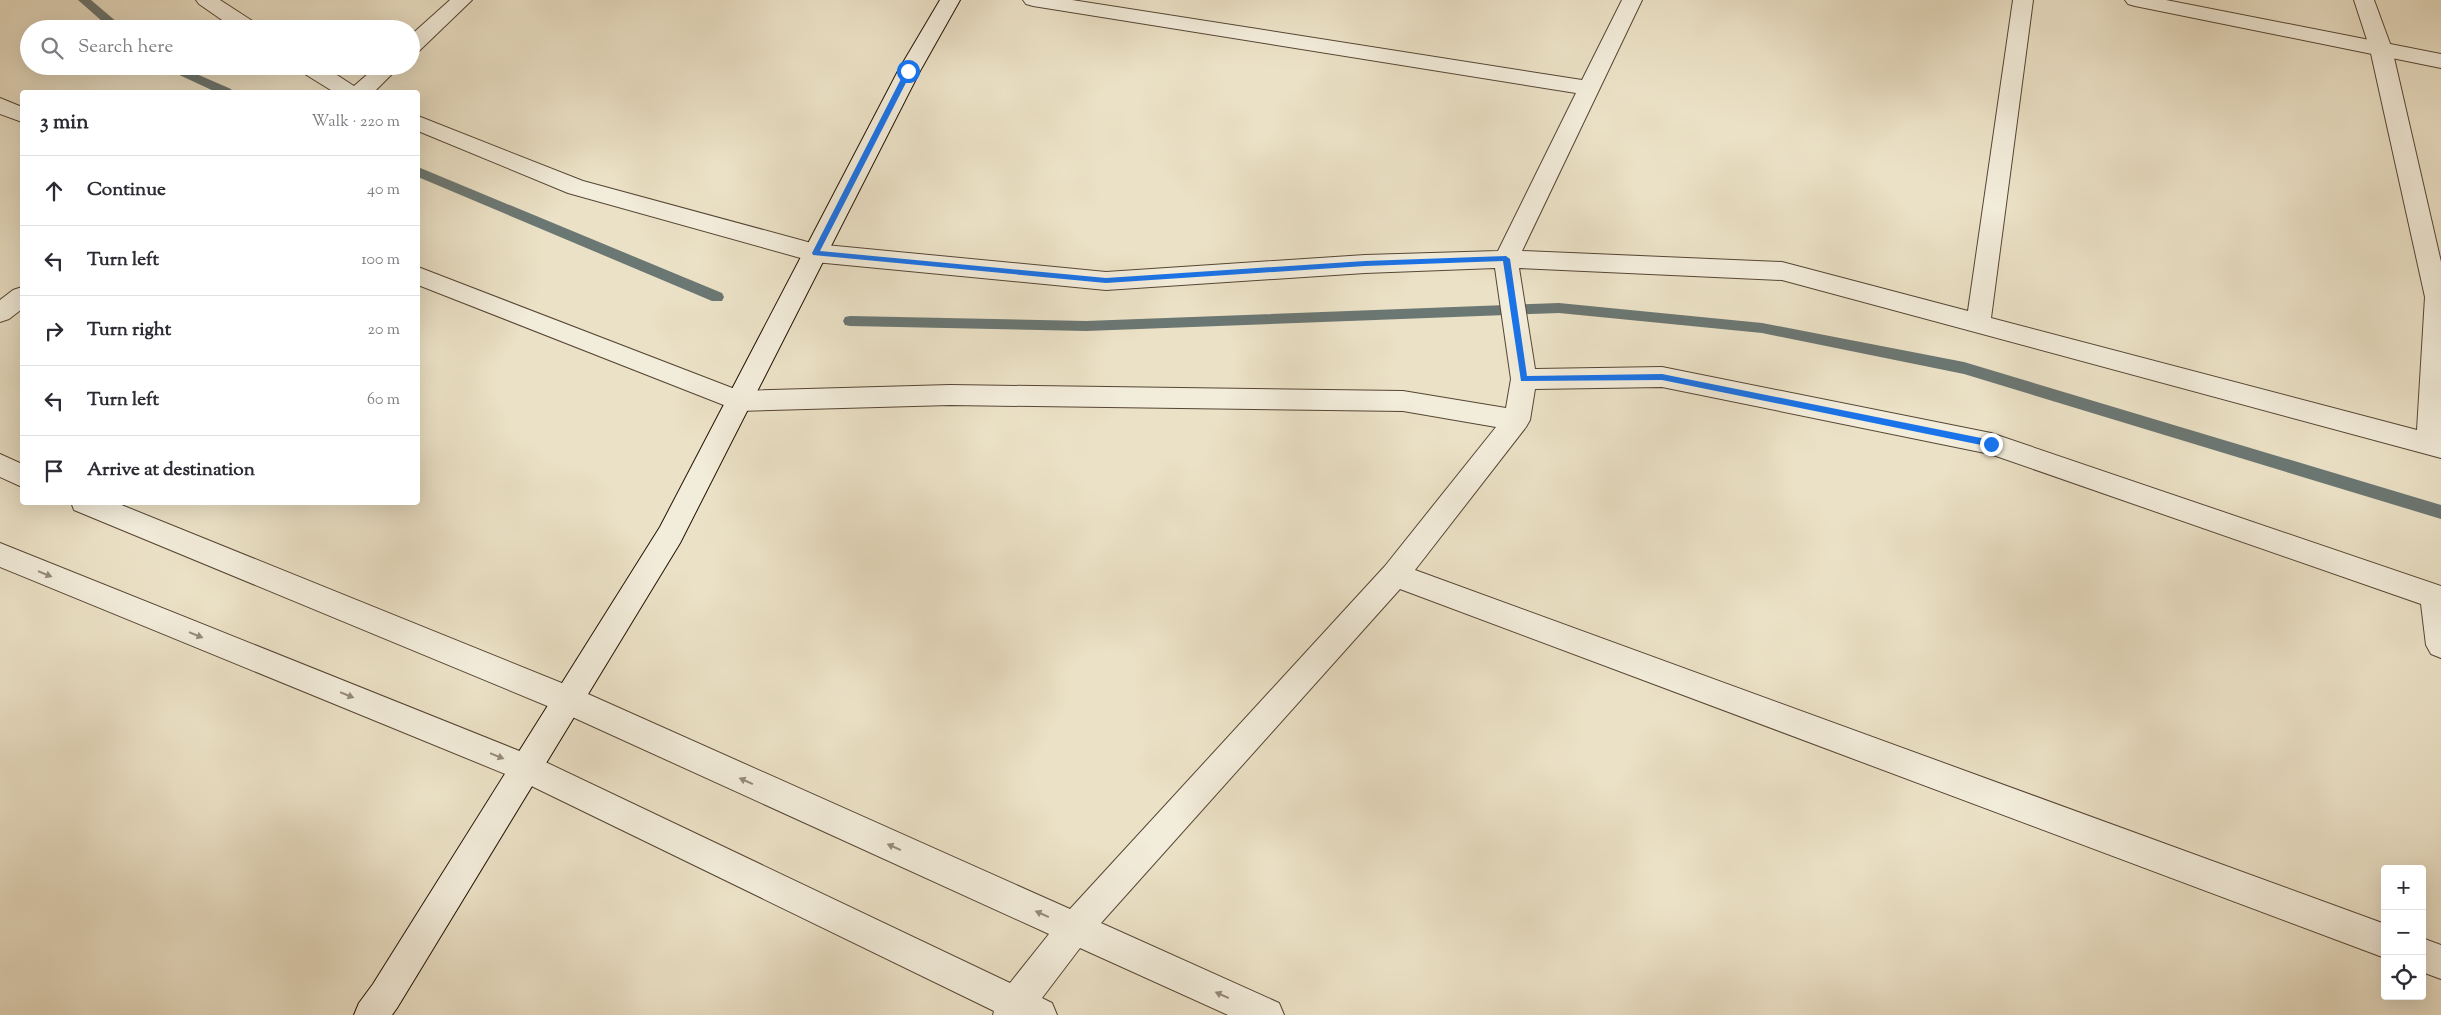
<!DOCTYPE html>
<html lang="en">
<head>
<meta charset="utf-8">
<style>
  body { margin:0; font-family:"Sorts Mill Goudy",serif; background:#f2f2f3; color:#2b2b33 }
  .controls { position:absolute; right:15px; bottom:15px; display:grid; overflow:hidden; border-radius:5px; box-shadow:0 5px 20px #0002 }
  .controls button { width:45px; height:45px; display:grid; place-items:center; padding:0; border:0; border-bottom:1px solid #e1e1e2; background:#fff; color:#2b2b33; font:25px sans-serif }
  .stop { position:absolute; width:15px; height:15px; margin:-11px; border:4px solid #1a73e8; border-radius:50%; background:#fff }
  .stop.end { background:#1a73e8; border-color:#fff; box-shadow:0 1px 5px #0008 }
  .list { margin:0; padding:0; list-style:none }
  h2 { display:flex; justify-content:space-between; align-items:center; height:65px; margin:0; padding:0 20px; font-size:21px }
  h2 small { font-size:16px; font-weight:400; color:#7c7c81 }
  .list li { display:grid; grid-template-columns:32px 1fr auto; gap:15px; align-items:center; box-sizing:border-box; height:70px; padding:0 20px; border-top:1px solid #e1e1e2 }
  .list b { display:block; font-size:19px; white-space:nowrap }
  .list em { font-size:16px; font-style:normal; color:#7c7c81 }
  .icon { flex:none; width:28px; height:28px; fill:none; stroke:currentColor; stroke-width:2; stroke-linecap:round; stroke-linejoin:round }
  .map { position:relative; flex:none; width:2441px; height:1015px; overflow:hidden }
  .search { position:absolute; background:#fff; box-shadow:0 5px 20px #0002; left:20px; top:20px; width:400px; height:55px; display:flex; align-items:center; gap:12px; box-sizing:border-box; padding:0 18px; border-radius:28px; color:#7c7c81; font-size:19px }
  .panel { position:absolute; background:#fff; box-shadow:0 5px 20px #0002; left:20px; top:90px; width:400px; height:415px; border-radius:5px }
  .map>svg:first-child { display:block }
  .lines { fill:none; stroke-linecap:round; stroke-linejoin:round }
  .stream { fill:#6b7773; fill-rule:evenodd }
  .lane-casing { stroke:#564634; stroke-width:2 }
  .street-casing { stroke:#564634; stroke-width:2 }
  .secondary-casing { stroke:#241203; stroke-width:2 }
  .lane { fill:#f2ecda; fill-rule:evenodd }
  .street { fill:#f2ecda; fill-rule:evenodd }
  .secondary { fill:#f2ecda; fill-rule:evenodd }
  .oneway { fill:#958a79 }
  .route { fill:#1a73e8 }
</style>
</head>
<body>
<div class="map">
<svg width="2441" height="1015" viewBox="0 0 2441 1015">
  <rect width="100%" height="100%" fill="#ebe1c6"/>
  <filter id="stains"><feTurbulence type="fractalNoise" baseFrequency=".004" numOctaves="4"/><feColorMatrix values="0 0 0 0 .2 0 0 0 0 .09 0 0 0 0 .02 0 0 0 .5 -.17"/></filter>
  <radialGradient id="worn" r=".72"><stop offset=".6" stop-color="#630" stop-opacity="0"/><stop offset="1" stop-color="#630" stop-opacity=".3"/></radialGradient>
  <g class="lines">
    <!-- stream -->
    <path class="stream" d="M78,0H91L125,29H111Z
      M160,66H178L231,89L232,92H216Z
      M418,167L722,293L724,297L722,301H712L418,177Z
      M1559,303L1762,323L1964,362L2441,505V519L1964,374L1762,333L1559,313L1086,331L850,326L845,325L843,321L845,317L850,316L1086,321Z"/>
    <defs>
      <path id="lane" d="M2125,0H2166L2441,54V68L2135,6L2128,4Z
        M22,287V309L9,319L0,322V300L13,290Z"/>
      <path id="street" d="M196,0H220L257,24L260,29H235L199,4Z
        M450,0H472L418,52L411,53V35Z
        M1023,0H1072L1582,80L1622,0H1642L1522,251L1782,262L1968,311L2013,0H2033L1991,318L2417,430L2425,297L2370,49L2354,0H2374L2392,49L2441,262V458L1782,280L1519,268L1535,369L1662,367L1991,433L2441,586V658L2431,654L2426,645L2421,604L1990,454L1662,387L1535,389L1530,420L1526,427L1415,570L2385,924V958L1400,589L1101,923L1279,1003L1284,1015H1228L1080,948L1042,998L1052,1003L1057,1015H993L994,1011L515,778L0,567V543L537,758L1010,983L1049,934L557,710L74,510L71,502H114L579,690L1070,909L1385,566L1496,427L1403,411L950,405L739,411L418,285V267L740,391L950,385L1403,391L1506,408L1511,379L1495,268L1365,273L1106,290L815,262L568,193L418,131V116L583,181L815,244L1106,272L1365,255L1498,251L1576,93L1033,6L1026,4Z
        M298,66H323L354,86L377,66H400L374,92H334L300,71Z
        M0,98L22,107V122L0,114Z
        M0,454L22,464V487L0,477Z
        M2422,938L2441,945V979L2422,972Z"/>
      <path id="secondary" d="M940,0H960L920,71L680,543L397,1008L392,1015H354L359,1003L373,984L660,527L898,71Z"/>
    </defs>
    <!-- lane casing -->
    <use href="#lane" class="lane-casing"/>
    <!-- street casing -->
    <use href="#street" class="street-casing"/>
    <!-- secondary casing -->
    <use href="#secondary" class="secondary-casing"/>
    <!-- lane -->
    <use href="#lane" class="lane"/>
    <!-- street -->
    <use href="#street" class="street"/>
    <!-- secondary -->
    <use href="#secondary" class="secondary"/>
  </g>
  <!-- one-way arrows -->
  <defs><path id="oneway-solid" d="M-6-.8H1V-3.2L6.5 0L1 3.2V.8H-6Z" transform="scale(1.25)"/></defs>
  <g class="oneway">
    <use href="#oneway-solid" transform="translate(45 574) rotate(22)"/>
    <use href="#oneway-solid" transform="translate(196 635) rotate(22)"/>
    <use href="#oneway-solid" transform="translate(347 695) rotate(22)"/>
    <use href="#oneway-solid" transform="translate(497 756) rotate(22)"/>
    <use href="#oneway-solid" transform="translate(746 781) rotate(-156)"/>
    <use href="#oneway-solid" transform="translate(894 847) rotate(-156)"/>
    <use href="#oneway-solid" transform="translate(1042 914) rotate(-156)"/>
    <use href="#oneway-solid" transform="translate(1222 995) rotate(-156)"/>
  </g>
  <!-- route -->
  <path class="route" d="M908,69L912,71L820,251L1106,278L1365,261L1506,256L1510,259L1527,376L1662,374L1991,440L1995,444L1991,447L1662,380L1521,381L1503,261L1365,266L1106,283L813,255L812,253L905,71Z"/>
  <rect width="100%" height="100%" filter="url(#stains)"/>
  <rect width="100%" height="100%" fill="url(#worn)"/>
</svg>
<div class="controls">
<button>+</button>
<button>−</button>
<button><svg class="icon" aria-label="locate" viewBox="0 0 24 24"><circle cx="12" cy="12" r="6"/><path d="M12 2v4M12 18v4M2 12h4M18 12h4"/></svg></button>
</div>
<div class="stop" style="left:908px;top:71px"></div>
<div class="stop end" style="left:1991px;top:444px"></div>
<div class="search"><svg class="icon" aria-label="search" viewBox="0 0 24 24"><circle cx="10" cy="10" r="6"/><path d="M15 15l6 6"/></svg>Search here</div>
<section class="panel">
<h2>3 min<small>Walk · 220 m</small></h2>
<ul class="list">
<li><svg class="icon" aria-label="ahead" viewBox="0 0 24 24"><path d="M12 20V5M6 11l6-6 6 6"/></svg><div><b>Continue</b></div><em>40 m</em></li>
<li><svg class="icon" aria-label="left" viewBox="0 0 24 24"><path d="M17 20v-9H6M10 6l-5 5 5 5"/></svg><div><b>Turn left</b></div><em>100 m</em></li>
<li><svg class="icon" aria-label="right" viewBox="0 0 24 24"><path d="M7 20v-9h11M14 6l5 5-5 5"/></svg><div><b>Turn right</b></div><em>20 m</em></li>
<li><svg class="icon" aria-label="left" viewBox="0 0 24 24"><path d="M17 20v-9H6M10 6l-5 5 5 5"/></svg><div><b>Turn left</b></div><em>60 m</em></li>
<li><svg class="icon" aria-label="arrive" viewBox="0 0 24 24"><path d="M6 21V4h12l-3 4 3 4H6"/></svg><div><b>Arrive at destination</b></div></li>
</ul>
</section>
</div>
</body>
</html>
